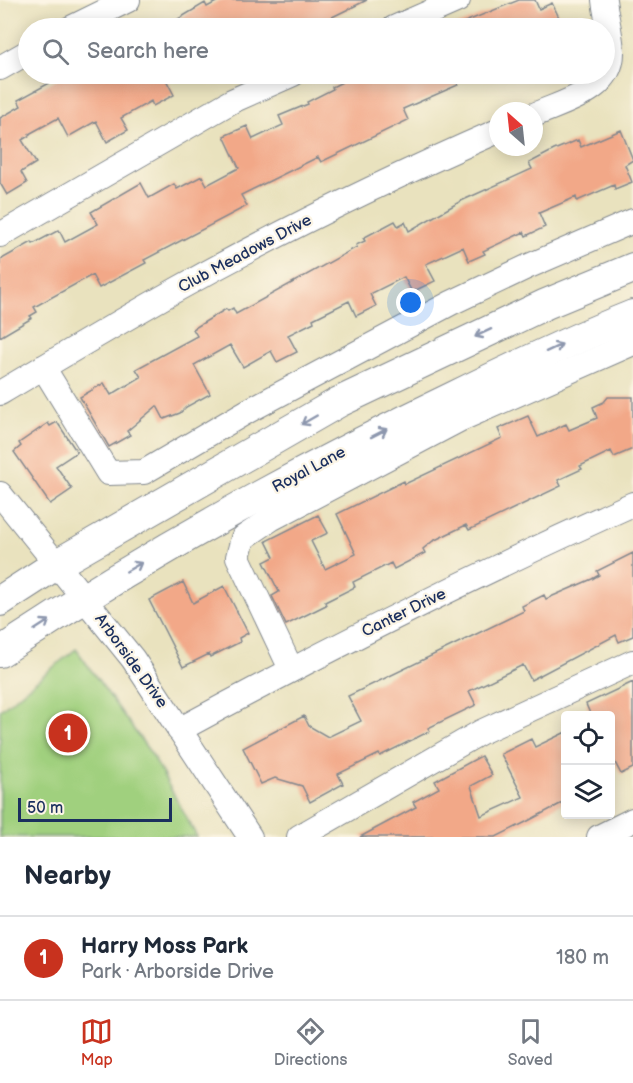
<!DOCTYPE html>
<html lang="en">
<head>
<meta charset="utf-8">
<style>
  body { margin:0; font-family:"Balsamiq Sans",sans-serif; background:#f6f6f7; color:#1f2937 }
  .controls { position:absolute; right:18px; bottom:18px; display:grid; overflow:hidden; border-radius:6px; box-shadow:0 3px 15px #0003 }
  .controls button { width:54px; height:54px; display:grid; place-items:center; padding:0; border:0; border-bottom:2px solid #e0e1e3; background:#fff; color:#1f2937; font:30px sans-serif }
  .compass { position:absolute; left:489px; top:102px; width:54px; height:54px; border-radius:50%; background:#fff; box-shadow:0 3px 15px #0003; rotate:333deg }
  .scale { position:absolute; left:18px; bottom:15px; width:154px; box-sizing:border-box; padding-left:6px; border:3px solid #1b2f5e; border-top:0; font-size:16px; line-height:21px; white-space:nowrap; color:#1b2f5e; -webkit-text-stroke:4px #fcf5e5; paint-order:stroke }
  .you { position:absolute; left:411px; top:303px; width:21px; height:21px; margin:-15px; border:4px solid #fff; border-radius:50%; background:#1a73e8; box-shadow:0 0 0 9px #1a73e833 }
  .badge { display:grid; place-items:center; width:39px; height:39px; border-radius:50%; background:#c8321e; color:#fff; font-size:20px; font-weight:700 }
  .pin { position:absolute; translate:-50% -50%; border:3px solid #fff; box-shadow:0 2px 6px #0006 }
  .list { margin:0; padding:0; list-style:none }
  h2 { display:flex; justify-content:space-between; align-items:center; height:78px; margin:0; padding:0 24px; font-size:26px }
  h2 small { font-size:20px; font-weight:400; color:#747a83 }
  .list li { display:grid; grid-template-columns:39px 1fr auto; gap:18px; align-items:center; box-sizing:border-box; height:84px; padding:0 24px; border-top:2px solid #e0e1e3 }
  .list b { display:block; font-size:22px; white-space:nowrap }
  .list p { margin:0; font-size:20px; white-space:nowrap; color:#747a83 }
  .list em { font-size:20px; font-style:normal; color:#747a83 }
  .icon { flex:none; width:33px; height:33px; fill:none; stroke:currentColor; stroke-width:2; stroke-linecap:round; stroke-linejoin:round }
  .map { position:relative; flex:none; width:633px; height:837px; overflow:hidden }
  .search { position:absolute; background:#fff; box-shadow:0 3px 15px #0003; left:18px; right:18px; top:18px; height:66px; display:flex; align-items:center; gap:15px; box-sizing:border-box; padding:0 21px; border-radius:33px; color:#747a83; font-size:22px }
  .sheet { height:162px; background:#fff }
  nav { display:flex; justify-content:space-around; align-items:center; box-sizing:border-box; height:84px; border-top:2px solid #e0e1e3; background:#fff; font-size:16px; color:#747a83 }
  nav a { display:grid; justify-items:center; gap:3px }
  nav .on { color:#c8321e }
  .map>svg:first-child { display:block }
  .green { fill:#a0d07e; stroke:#5e806e; stroke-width:1.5 }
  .building { fill:#f2a888 }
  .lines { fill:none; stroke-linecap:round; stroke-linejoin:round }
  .minor-casing { stroke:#82888e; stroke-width:26 }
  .major-casing { stroke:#82888e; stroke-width:32 }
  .minor { stroke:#fff; stroke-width:24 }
  .major { stroke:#fff; stroke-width:30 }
  .oneway { stroke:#8d97ae }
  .labels { text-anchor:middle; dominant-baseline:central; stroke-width:4.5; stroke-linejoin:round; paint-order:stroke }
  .street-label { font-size:16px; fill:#1b2f5e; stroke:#fcf5e5 }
</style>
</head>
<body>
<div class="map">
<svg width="633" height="837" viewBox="0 0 633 837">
  <rect width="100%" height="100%" fill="#fcf5e5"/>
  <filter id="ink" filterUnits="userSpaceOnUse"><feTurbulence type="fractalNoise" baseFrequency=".0167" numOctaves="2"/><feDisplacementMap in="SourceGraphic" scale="12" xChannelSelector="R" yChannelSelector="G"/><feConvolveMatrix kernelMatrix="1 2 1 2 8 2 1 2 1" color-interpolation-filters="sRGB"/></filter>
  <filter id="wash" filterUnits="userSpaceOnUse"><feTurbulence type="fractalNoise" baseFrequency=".008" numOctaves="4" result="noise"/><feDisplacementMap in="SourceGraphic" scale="24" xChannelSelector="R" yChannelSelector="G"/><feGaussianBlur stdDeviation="1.35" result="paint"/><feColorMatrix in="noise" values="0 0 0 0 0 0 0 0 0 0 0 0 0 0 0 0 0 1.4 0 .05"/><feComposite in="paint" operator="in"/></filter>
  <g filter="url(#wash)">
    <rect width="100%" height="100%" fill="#e9e2be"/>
    <!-- green -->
    <path class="green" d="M76,649L152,755L197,837H0V710Z"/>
    <g id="blocks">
      <!-- building -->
      <path class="building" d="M220,0H367L328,19L330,22L317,28H163L205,3L207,7Z
        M519,0H535L539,9L552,3L564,28H450Z
        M66,74H163L174,95L153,106L151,101L121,118L128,130L107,142L96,121L68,137L58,118L29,134L30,135L22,140L36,163L21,172L27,183L7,195L0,183V118L21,106L18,100Z
        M370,74H452L458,85L403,109L408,120L321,162L318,157L241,195L247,206L144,260L146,263L99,288L92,275L34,307L37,312L30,316L32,318L0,337V260L32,242L33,244L59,230L65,242L98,224L91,212L141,183L149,198L174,184L177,189L202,176L207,185L239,168L224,136L247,126L253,139L283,125L279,116L308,104L307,102L333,89L332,87L354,76L356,80Z
        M621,130L633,160L625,165L632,182L615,189L614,185L577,201L576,197L539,213L545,227L526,236L524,232L483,251L485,254L469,261L463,247L426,264L435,281L412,292L404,277L370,294L376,306L356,316L349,301L313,319L314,322L288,335L297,352L277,362L271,351L243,367L230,345L194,365L210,394L186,407L180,413L164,419L157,406L127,431L130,435L109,447L80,397L104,383L111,395L141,377L136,369L197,336L193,329L226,309L228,311L233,308L236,314L357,247L356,245L365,241L363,238L395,221L398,226L405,222L409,231L461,201L532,169L529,163L554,150L578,140L581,147Z
        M608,397H633V449L614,457L611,451L580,466L582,469L558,480L561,486L469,530L466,525L433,541L423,549L425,553L394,569L391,563L353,582L355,587L325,602L326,605L286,625L272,596L279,592L264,562L274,557L266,541L318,515L328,533L311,541L325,569L356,554L337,514L404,481L405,484L502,438L498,429L528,416L538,437L566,424L569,430L597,418L593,407L604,402Z
        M57,422L77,452L56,466L72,489L50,504L14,452L21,446L19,443L48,423L50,426Z
        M633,553V636L619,642L616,635L531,680L523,665L469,691L476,705L428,728L430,731L380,756L379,754L338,774L343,784L310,802L302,786L275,778L261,784L243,748L304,716L309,726L328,737L361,721L348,696L524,611L522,606L544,595L546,599L592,579L599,575L597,571Z
        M183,582L193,603L224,586L248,633L239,638L240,642L210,657L209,654L183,667L149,600Z
        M633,682V768L621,774L610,753V716H591L586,704Z
        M566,732V801L526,822L496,837H360L416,807L413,802L439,788L435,781L481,756L492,775L471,786L481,816L523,797L501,754L531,739L535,747Z"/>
    </g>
  </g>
  <g filter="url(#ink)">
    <use href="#blocks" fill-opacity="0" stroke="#82888e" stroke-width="1.5"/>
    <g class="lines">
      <defs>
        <path id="minor" d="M71,28L128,0
          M394,28L458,0
          M0,68L28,52
          M534,115C563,102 613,91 612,51C611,34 606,17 604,0
          M0,235L232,101L293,74
          M43,367L108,473L144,472L248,411L451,303L529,266L633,221
          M0,393C59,358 117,323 176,290C281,231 388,179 498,131
          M0,494L133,659L250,837
          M291,669L238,557L243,538L271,519L461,419L633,343
          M179,730C328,649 479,573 633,504
          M299,837L481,732L633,662
          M599,837L633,820"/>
        <path id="major" d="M0,601L57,564L339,402L546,304L633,268
          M0,652C146,556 298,471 455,396C514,367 573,339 633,315"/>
      </defs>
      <!-- minor casing -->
      <use href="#minor" class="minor-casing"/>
      <!-- major casing -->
      <use href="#major" class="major-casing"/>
      <!-- minor -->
      <use href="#minor" class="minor"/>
      <!-- major -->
      <use href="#major" class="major"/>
    </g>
    <!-- one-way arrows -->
    <defs><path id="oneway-shaft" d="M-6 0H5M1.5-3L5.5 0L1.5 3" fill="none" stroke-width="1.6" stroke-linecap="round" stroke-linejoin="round" transform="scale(1.5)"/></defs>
    <g class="oneway">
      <use href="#oneway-shaft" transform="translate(483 333) rotate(155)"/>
      <use href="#oneway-shaft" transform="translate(554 348) rotate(-25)"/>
      <use href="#oneway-shaft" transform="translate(309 420) rotate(150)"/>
      <use href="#oneway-shaft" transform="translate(379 433) rotate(-27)"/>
      <use href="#oneway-shaft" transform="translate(134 567) rotate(-30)"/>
      <use href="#oneway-shaft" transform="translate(42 625) rotate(-33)"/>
    </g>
  </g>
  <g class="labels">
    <!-- street labels -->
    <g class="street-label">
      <text transform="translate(245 254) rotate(-28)">Club Meadows Drive</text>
      <text transform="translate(309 470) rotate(-28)">Royal Lane</text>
      <text transform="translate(404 613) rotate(-26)">Canter Drive</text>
      <text transform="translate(131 661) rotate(54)">Arborside Drive</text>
    </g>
  </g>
</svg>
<div class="controls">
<button><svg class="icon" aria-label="locate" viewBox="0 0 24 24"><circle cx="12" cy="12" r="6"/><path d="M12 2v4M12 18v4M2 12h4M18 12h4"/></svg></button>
<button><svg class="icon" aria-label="layers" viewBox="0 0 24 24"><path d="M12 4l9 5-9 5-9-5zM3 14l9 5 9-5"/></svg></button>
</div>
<svg class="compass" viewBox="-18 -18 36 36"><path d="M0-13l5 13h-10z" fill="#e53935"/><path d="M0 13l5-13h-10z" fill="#747a83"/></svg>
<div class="scale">50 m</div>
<div class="you"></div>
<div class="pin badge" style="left:68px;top:733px">1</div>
<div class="search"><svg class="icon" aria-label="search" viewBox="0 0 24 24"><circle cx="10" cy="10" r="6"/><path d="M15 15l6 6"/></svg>Search here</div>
</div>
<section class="sheet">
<h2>Nearby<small></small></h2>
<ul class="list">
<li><span class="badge">1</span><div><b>Harry Moss Park</b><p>Park · Arborside Drive</p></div><em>180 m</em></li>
</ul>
</section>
<nav>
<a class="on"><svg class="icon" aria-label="map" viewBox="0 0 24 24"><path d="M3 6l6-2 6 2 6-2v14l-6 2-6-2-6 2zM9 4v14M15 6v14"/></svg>Map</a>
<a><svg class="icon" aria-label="directions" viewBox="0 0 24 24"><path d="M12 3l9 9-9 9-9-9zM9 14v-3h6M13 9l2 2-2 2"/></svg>Directions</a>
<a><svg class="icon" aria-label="saved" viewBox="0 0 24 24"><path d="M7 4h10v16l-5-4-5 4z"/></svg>Saved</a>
</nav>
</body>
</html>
